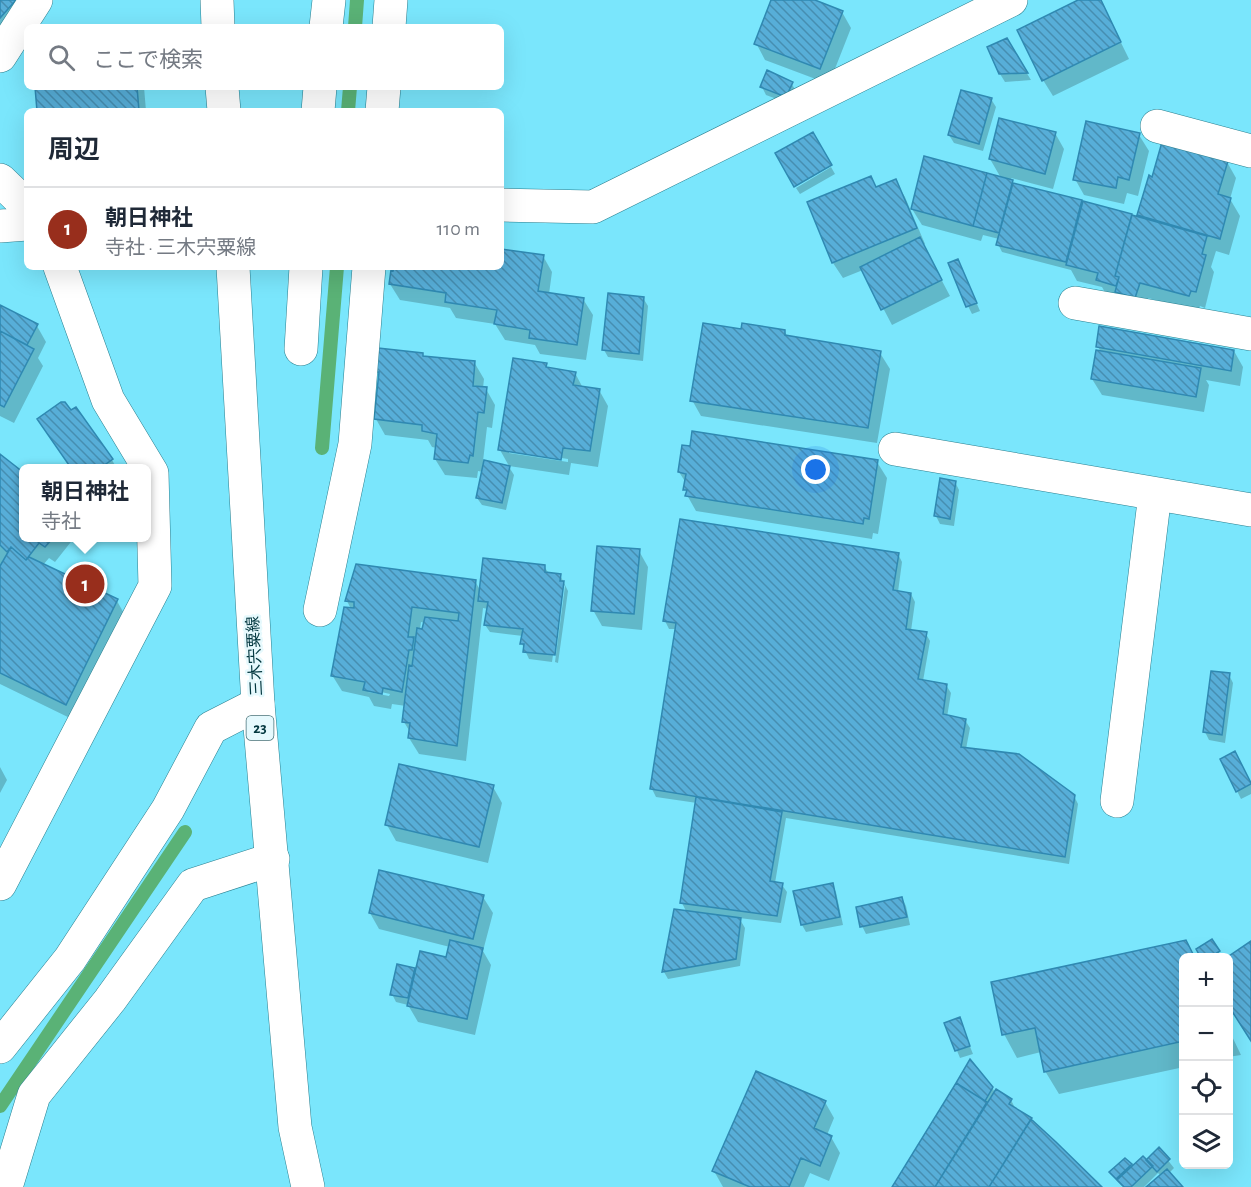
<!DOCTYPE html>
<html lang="ja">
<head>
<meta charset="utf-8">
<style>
  body { margin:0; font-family:"Alegreya Sans","Noto Sans JP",sans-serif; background:#f2f2f3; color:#1f2937 }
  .controls { position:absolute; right:18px; bottom:18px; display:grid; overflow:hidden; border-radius:9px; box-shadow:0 6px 24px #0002 }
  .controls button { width:54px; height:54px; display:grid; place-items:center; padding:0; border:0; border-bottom:2px solid #e0e1e3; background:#fff; color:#1f2937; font:30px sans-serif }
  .you { position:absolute; left:816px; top:470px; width:21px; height:21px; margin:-15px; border:4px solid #fff; border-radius:50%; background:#1a73e8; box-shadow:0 0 0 9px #1a73e833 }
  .badge { display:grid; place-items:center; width:39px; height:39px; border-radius:50%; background:#982e1c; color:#fff; font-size:20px; font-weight:700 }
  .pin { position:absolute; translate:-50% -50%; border:3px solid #fff; box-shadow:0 2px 6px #0006 }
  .popup { position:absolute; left:19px; top:464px; width:132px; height:78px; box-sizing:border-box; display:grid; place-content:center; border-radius:9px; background:#fff; filter:drop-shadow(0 2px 4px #0005); font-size:20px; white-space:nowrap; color:#747a83 }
  .popup b { font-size:22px; color:#1f2937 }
  .popup::after { content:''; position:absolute; left:50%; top:100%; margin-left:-12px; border:12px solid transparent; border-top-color:#fff }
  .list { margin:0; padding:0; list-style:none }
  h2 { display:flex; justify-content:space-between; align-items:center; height:78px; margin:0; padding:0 24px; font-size:26px }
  h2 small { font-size:20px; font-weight:400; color:#747a83 }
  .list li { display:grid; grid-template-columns:39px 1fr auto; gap:18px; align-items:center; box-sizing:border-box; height:84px; padding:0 24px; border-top:2px solid #e0e1e3 }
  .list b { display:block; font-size:22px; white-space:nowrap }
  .list p { margin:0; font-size:20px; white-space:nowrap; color:#747a83 }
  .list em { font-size:20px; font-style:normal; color:#747a83 }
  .icon { flex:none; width:33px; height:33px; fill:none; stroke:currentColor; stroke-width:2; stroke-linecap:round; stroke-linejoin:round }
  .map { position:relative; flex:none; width:1251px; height:1187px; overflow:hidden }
  .search { position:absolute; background:#fff; box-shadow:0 6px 24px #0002; left:24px; top:24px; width:480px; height:66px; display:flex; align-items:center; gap:15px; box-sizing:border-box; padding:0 21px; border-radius:9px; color:#747a83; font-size:22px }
  .panel { position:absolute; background:#fff; box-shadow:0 6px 24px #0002; left:24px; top:108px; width:480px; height:162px; border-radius:9px }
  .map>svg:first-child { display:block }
  .shadow { fill:#0003; fill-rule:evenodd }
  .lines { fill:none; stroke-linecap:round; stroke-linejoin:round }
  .stream { stroke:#5ab276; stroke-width:14 }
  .building { fill:url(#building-back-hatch); stroke:#2f89b2; stroke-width:1.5 }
  .minor-casing { stroke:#297f8f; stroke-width:34 }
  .major-casing { stroke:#297f8f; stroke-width:34 }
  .minor { stroke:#fff; stroke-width:33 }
  .major { stroke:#fff; stroke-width:33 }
  .labels { text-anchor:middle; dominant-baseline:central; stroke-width:5; stroke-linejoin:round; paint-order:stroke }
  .shield { fill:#e6f9fd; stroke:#477178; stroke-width:1.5 }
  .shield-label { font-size:15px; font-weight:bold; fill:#03373f }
  .street-label { font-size:16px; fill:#03373f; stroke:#e6f9fd }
</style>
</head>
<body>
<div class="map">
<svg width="1251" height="1187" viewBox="0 0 1251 1187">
  <defs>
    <pattern id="building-back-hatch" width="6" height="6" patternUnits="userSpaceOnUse" patternTransform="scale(1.5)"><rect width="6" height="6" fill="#57aed8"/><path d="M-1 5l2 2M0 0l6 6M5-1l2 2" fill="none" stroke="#468eb1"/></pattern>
  </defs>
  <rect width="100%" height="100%" fill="#7ae6fc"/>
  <!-- shadow -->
  <path class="shadow" d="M0,0H27L0,31Z
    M773,0H811L842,12L851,28L829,84L765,60L756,43Z
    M1082,0H1100L1129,59L1053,96L1043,80Z
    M1006,39L1031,80L1005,82L1000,74Z
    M791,83L796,91L790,104L766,95L762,87Z
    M36,87H144L146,111H38Z
    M991,99L996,107L983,151L954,143L949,135Z
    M1055,133L1064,149L1053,189L1011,178L1014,184L1081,202L1084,206V203L1141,219L1139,215L1153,179L1227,162L1236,178L1230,199L1240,216L1229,255L1216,251L1211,267L1214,272L1205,308L1200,306L1198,311L1148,298L1144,313L1107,296L1102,287L1077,281L1071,270L1002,252L998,244L999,239L983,235L981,241L922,225L912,209L1001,178L990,159Z
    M1139,135L1149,151L1138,196L1127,193L1124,204L1084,195L1075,179Z
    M831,167L835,174L800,194L796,188Z
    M871,178L877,188L895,181L905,197L925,244L923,245L950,296L892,325L863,270L843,278L833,263L809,203Z
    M501,250L543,256L552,272L549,294L583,299L593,315L586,360L540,354L535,345L505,340L495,324L456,318L450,308L400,300L390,284L395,267H501Z
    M962,269L980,311L972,314L968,306Z
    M643,298L648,306L643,361L608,357L604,350Z
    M0,307L37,326L46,342L38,358L43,366L14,423L0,416Z
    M784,331L788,337L880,353L890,369L877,443L701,416L692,400Z
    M1098,347L1234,351L1243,367L1240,386L1206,380L1209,385L1204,412L1102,395L1092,379L1101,352Z
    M422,354L424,357L474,362L484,379L483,388L486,389L495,405L492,428L487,427L483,461L509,467L514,475L506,510L482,505L477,498L483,472L478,471L477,478L445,475L435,459L437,448L432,447L428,440L385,435L376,419L380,376L377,371Z
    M546,365L548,369L575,373L583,388L599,390L608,406L598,467L571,463L569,475L509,466L500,450ZM509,450L568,459V462L509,453Z
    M76,409L112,460L116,467L115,468H72L43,427Z
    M0,456L23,474V538H74L55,562L49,558L43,565L117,601L126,617L76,721L0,684Z
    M877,462L887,478L878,534L873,533L872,539L696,511L687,495L686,483L679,472Z
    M955,482L959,490L954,526L940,524L936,516Z
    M639,551L648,567L642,630L602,626L593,610Z
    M898,554L902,562L898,592L911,594L915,602L911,631L926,634L930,641L923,681L946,685L951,693L947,717L965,720L970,728L966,749L1074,796L1078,804L1069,864L786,818L775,883L782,885L787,892L781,923L739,918L745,928L740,966L668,979L664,972L675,911L687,913L682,903L697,803L656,797L652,789L677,629H669L665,621Z
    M544,566L549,574L560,575L568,591L558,663L555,662L565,586L563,584L552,662L529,659L522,644L523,636L490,632L485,625L488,609L483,608L466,761L419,754L409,738L410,732L404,722L406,706L392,704L391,709L374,706L369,697L342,691L332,675L351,609L347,601L475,581L480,590ZM421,622L425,623L423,630H420ZM368,689L390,694L389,696L368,692Z
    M1229,675L1233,683L1225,743L1209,740L1205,732Z
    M1239,761L1251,785V794L1241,799L1237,791Z
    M0,767L7,780L0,793Z
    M493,787L502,803L488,863L396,841L387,825Z
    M832,884L836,892L843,925L806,932L802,925Z
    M483,897L493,913L483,951L491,965L475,1035L418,1022L408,1005L396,1002L392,994L414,969L416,973L447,959L450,947L379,929L370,913Z
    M902,898L906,906L910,925L866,934L862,926Z
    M1212,941L1222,958H1203Z
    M1184,958V1067L1059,1094L1045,1071L1041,1052L1017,1058L1004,1034Z
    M959,1019L973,1054L960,1058L946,1024Z
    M1228,1028L1241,1055L1228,1057Z
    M992,1087L995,1093L1011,1100L1015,1108L1100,1187H893Z
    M825,1102L834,1118L827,1135L831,1137L840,1153L829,1181L810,1173L804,1187H723L714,1171Z
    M1159,1149L1174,1168L1169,1173L1181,1187H1148L1161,1176L1158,1173L1144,1187H1123L1116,1180L1111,1173L1130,1165L1132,1168L1146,1162Z"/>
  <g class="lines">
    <!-- stream -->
    <path class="stream" d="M355,27L357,0
      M348,111L350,87
      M322,448L337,267
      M0,1106L185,832"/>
  </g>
  <!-- building -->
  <path class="building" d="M0,0H16L0,18Z
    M771,0H815L843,11L820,69L754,44Z
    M1078,0H1101L1121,42L1042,81L1017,30Z
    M1007,38L1028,73L999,74L987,47Z
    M767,70L793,82L786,97L760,87Z
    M35,87H137L139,111H37Z
    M961,90L992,98L979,144L948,135Z
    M999,118L1056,132L1045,174L989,159Z
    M1086,121L1140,133L1129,180L1118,177L1116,188L1073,180Z
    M813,132L832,165L794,187L775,153Z
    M1162,142L1228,161L1218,194L1231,198L1220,239L1137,215L1149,175L1152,177Z
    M924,156L987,173L973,226L911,209Z
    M987,173L1013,180L999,233L973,226Z
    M871,176L876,187L896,179L917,228L832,263L807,202Z
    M1013,183L1082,200L1066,262L996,245Z
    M1083,201L1132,214L1115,276L1119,277L1116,286L1096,280L1098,273L1066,265Z
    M1132,215L1207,236L1202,254L1206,255L1196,292L1191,291L1189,296L1140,283L1135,298L1115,292L1119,277L1115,276Z
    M920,237L942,280L881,310L860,267Z
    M501,249L544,255L538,291L584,298L577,345L529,338L530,330L494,324L497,310L445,302L446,293L389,284L391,270L393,271L394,267H501Z
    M958,259L977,303L966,307L948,263Z
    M608,293L644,297L639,354L602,350Z
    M0,305L38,324L27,345L0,331Z
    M703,323L741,329L742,323L785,330V335L881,351L868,428L690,401Z
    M1099,326L1234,350L1231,371L1096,347Z
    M0,331L34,349L4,407L0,405Z
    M378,348L423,353V356L475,361L473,386L487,387L484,413L478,412L473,456L470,455L468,463L434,459L437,434L422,431V425L374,419L379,372H376Z
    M1096,350L1201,368L1196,397L1091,379Z
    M513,358L547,363L546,367L576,372L573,385L600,389L590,451L563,448L561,460L498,450Z
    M61,402H65L71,410L76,407L113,459L100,468H71L37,419Z
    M692,431L878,460L869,519L864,518L863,524L685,496L687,490H683L686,474L678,472L682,445L690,446Z
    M0,454L23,472V538H53L45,547L39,543L26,560L11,547L7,552L0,545Z
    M484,460L510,466L502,503L476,498Z
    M940,478L956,481L950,519L934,516Z
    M680,519L899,553L893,590L911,593L906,629L927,632L918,679L947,684L943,714L966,719L961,747L1019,754L1075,795L1065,857L650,789L676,623L663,621Z
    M597,546L640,549L634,614L591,611Z
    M11,547L26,560L29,557L118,599L66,705L0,673V566Z
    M483,558L545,565V572L561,574L560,581H564L555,655L523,652L524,644H520L523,629L484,625L488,602L478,601Z
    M356,564L476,580L457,746L408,738L410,723L402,722L409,665L412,666L417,628L422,629L425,617L458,621L459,613L412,607L408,637H414L412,650H409L402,692L383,688L382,694L363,690L365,682L331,676L344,607L354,608V602L345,601Z
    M1211,671L1230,673L1222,735L1203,732Z
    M1235,751L1251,783V784L1236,792L1220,759Z
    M399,764L494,785L479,847L385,825Z
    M696,797L782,812L770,881L783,883L777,916L680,903Z
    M379,870L484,895L473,939L369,913Z
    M833,883L840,917L801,925L793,891Z
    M902,897L907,917L860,927L856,907Z
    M674,909L741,918L736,959L662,972Z
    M1212,939L1220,951L1209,958H1201L1196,949Z
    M450,940L483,948L467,1019L407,1006L420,951L446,957Z
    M1186,940L1195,958H1184V1041L1044,1072L1035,1028L1002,1035L991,982Z
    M1251,941V1041L1228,1005V958H1226Z
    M397,964L415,968L408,998L390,995Z
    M960,1017L970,1046L955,1051L944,1023Z
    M970,1059L993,1087L985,1101L956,1083Z
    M756,1071L826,1101L814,1128L832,1136L820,1166L801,1158L789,1187H750L712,1171Z
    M956,1083L987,1102L935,1187H892Z
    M996,1089L1012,1099L1009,1104L1032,1118L989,1187H935Z
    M1031,1119L1056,1142L1102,1187H989Z
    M1159,1147L1170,1159L1157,1172L1146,1160Z
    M1143,1156L1153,1166L1131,1187H1124L1117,1180Z
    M1125,1158L1132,1164L1116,1179L1109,1172Z
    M1167,1169L1183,1187H1146Z"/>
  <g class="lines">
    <defs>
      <path id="minor" d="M326,27L329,0
        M389,27L391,0
        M0,56L36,0
        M318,111L320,87
        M382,111L384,87
        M1157,126L1251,151
        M0,180L27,206
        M501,205L593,207L1011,0
        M0,226L27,224
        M1075,303L1251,334
        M301,349L306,267
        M895,449L1251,510
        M320,610L355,444L369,267
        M1117,801L1155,494
        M0,884L155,586L152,473L108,400L60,267
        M0,1047L70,959L168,809L211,728L258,704
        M6,1187L34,1095L110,1000L193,885L273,859"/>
      <path id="major" d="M217,0L218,27
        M222,87L224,111
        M233,267L258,704L295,1127L308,1187"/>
    </defs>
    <!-- minor casing -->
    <use href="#minor" class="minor-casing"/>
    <!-- major casing -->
    <use href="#major" class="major-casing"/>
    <!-- minor -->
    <use href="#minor" class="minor"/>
    <!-- major -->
    <use href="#major" class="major"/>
  </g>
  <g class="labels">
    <!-- shield labels -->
    <rect class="shield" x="246.5" y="716" width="27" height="24" rx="4.5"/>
    <g class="shield-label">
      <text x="260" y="728">23</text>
    </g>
    <!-- street labels -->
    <g class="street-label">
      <text transform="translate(255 656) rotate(-93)">三木宍粟線</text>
    </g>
  </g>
</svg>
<div class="controls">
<button>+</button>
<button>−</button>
<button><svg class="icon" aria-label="locate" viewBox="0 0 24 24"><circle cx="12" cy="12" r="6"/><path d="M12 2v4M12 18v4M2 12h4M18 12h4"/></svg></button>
<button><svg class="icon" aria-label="layers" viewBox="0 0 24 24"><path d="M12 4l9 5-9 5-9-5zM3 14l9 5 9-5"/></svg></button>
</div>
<div class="you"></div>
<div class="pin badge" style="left:85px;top:584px">1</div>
<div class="popup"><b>朝日神社</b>寺社</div>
<div class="search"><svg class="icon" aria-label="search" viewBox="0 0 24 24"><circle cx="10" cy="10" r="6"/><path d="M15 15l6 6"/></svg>ここで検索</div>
<section class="panel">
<h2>周辺<small></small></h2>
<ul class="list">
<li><span class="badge">1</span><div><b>朝日神社</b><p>寺社 · 三木宍粟線</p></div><em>110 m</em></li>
</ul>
</section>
</div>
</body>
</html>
